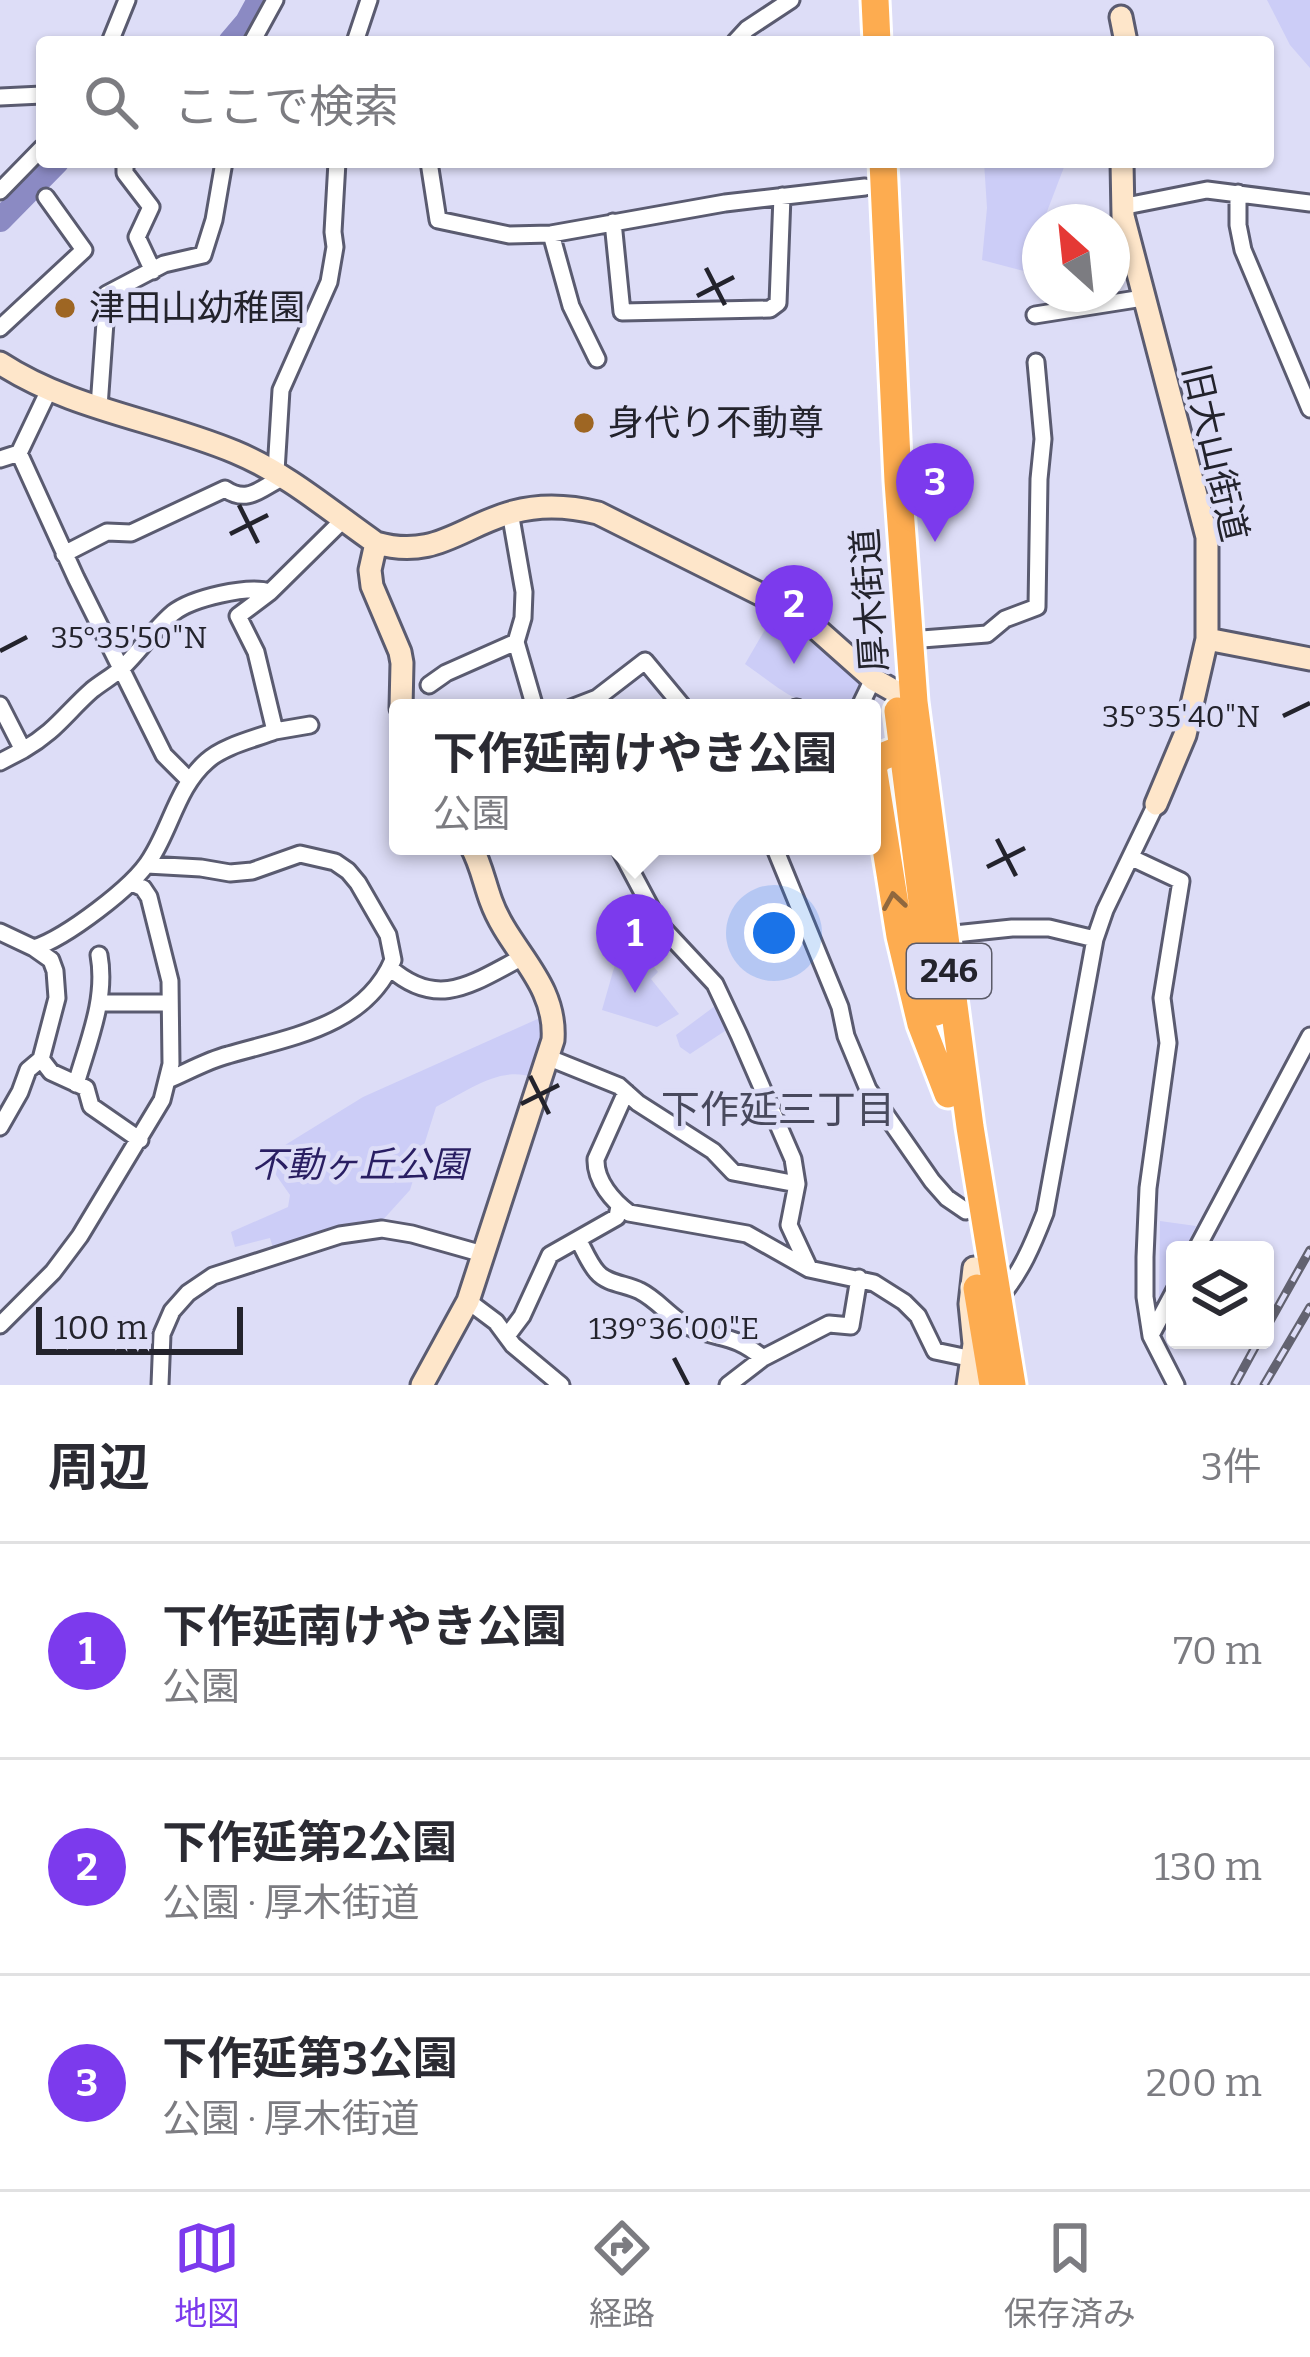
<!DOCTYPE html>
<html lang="ja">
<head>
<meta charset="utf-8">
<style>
  body { margin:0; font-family:Bitter,"Noto Sans JP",serif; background:#f2f2f3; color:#2b2b33 }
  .controls { position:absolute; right:36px; bottom:36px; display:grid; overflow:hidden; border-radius:12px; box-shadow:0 3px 9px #0004 }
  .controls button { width:108px; height:108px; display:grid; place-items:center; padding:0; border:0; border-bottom:3px solid #e1e1e2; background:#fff; color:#2b2b33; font:60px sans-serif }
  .compass { position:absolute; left:1022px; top:204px; width:108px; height:108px; border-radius:50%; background:#fff; box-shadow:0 3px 9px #0004; rotate:333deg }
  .scale { position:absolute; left:36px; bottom:30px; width:207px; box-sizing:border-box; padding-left:12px; border:6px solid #23232c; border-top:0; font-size:33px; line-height:42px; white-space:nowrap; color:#23232c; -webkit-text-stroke:9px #ddddf7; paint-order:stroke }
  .you { position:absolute; left:774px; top:933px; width:42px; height:42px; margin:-30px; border:9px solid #fff; border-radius:50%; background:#1a73e8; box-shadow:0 0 0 18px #1a73e833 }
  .badge { display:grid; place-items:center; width:78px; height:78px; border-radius:50%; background:#7c3aed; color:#fff; font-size:39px; font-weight:700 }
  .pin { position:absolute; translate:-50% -99px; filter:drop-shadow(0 3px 6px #0008) }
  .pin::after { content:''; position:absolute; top:63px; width:42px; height:36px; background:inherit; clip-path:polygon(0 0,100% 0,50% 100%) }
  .popup { position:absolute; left:389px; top:699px; width:492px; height:156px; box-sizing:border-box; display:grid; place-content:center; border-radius:12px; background:#fff; filter:drop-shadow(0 3px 9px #0005); font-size:39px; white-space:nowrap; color:#7c7c81 }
  .popup b { font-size:45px; color:#2b2b33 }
  .popup::after { content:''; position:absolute; left:50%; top:100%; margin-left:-24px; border:24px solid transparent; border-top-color:#fff }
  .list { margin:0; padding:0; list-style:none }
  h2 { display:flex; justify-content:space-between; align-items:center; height:156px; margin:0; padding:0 48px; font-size:51px }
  h2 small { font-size:39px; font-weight:400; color:#7c7c81 }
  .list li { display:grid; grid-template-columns:78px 1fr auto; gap:36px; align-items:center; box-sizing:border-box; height:216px; padding:0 48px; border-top:3px solid #e1e1e2 }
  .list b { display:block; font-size:45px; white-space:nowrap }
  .list p { margin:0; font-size:39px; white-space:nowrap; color:#7c7c81 }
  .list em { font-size:39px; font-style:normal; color:#7c7c81 }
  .icon { flex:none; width:66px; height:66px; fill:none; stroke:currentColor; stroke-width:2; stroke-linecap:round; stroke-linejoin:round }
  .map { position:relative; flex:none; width:1310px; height:1385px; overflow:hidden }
  .search { position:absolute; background:#fff; box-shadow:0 3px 9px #0004; left:36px; right:36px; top:36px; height:132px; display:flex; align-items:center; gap:30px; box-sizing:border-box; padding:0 42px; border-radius:12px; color:#7c7c81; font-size:45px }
  .sheet { height:804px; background:#fff }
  nav { display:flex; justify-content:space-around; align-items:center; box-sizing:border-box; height:168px; border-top:3px solid #e1e1e2; background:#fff; font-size:33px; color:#7c7c81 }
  nav a { display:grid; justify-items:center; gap:6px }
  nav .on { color:#7c3aed }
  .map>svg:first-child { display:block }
  .green { fill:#cccdf7 }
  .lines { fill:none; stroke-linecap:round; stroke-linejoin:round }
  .river { stroke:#8b8ac3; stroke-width:24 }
  .street-casing { stroke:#5a5b70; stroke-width:21 }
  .secondary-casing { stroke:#5a5b70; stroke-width:27 }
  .highway-casing { stroke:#fff; stroke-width:33 }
  .street { stroke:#fff; stroke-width:15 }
  .secondary { stroke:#fee6ca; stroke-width:21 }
  .highway { stroke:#fdac50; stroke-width:27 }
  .rail-casing { stroke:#626270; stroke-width:9 }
  .rail { stroke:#ddddf7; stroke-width:4.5; stroke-dasharray:14; stroke-linecap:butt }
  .oneway { stroke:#90683e }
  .ticks { fill:none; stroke:#23232c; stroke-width:4.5 }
  .poi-dot { fill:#9e6623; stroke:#ddddf7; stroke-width:4.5 }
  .labels { text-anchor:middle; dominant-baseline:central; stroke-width:9; stroke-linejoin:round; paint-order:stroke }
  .shield { fill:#ddddf7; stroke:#5b5b69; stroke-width:3 }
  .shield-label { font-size:33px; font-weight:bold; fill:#23232c }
  .poi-label { font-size:36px; fill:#23232c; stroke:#ddddf7; text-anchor:start }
  .street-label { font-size:36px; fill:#23232c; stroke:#ddddf7 }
  .park-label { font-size:36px; font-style:italic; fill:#291e62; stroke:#ddddf7 }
  .neighbourhood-label { font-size:39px; fill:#48495d; stroke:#ddddf7 }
  .ticks-label { font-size:30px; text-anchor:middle; fill:#23232c; stroke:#ddddf7; stroke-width:9; stroke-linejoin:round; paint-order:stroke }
</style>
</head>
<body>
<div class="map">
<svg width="1310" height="1385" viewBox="0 0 1310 1385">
  <rect width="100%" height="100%" fill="#ddddf7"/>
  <!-- green -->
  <path class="green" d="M1267,0H1310V68L1290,45Z
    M984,162H1066L1043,222H1040V229L1024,271L982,260L987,208Z
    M774,614L864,681L852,708C797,708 789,695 745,664Z
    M628,935L658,972L651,979L679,1014L657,1027L602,1010L622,940Z
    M719,1003L731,1027L690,1054L680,1047L676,1035Z
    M542,1017L541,1052L532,1077C499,1066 466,1092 436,1107L410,1190L381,1222L361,1221L273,1248L270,1238L235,1247L231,1232L288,1207L290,1195L264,1158L363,1097Z
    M1160,1221L1196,1226L1185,1250H1175V1270L1159,1303Z"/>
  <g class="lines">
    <!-- river -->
    <path class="river" d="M230,42L247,22L259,0
      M0,220L57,162"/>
    <defs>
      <path id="street" d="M110,42L127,0
        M252,42L275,0
        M355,42L369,0
        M735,42L747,29L791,0
        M0,97L42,95
        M125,162V173L151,207L137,237L153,271
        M429,162L438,220L509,235L551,234L725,203L865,187
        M0,191L42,148
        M1238,193V225L1243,250L1310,409
        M1121,207L1207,190L1310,203
        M613,222L622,312L770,309L778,303L782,196
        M551,234L571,306L597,359
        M1035,315L1143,298
        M0,328L84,250L46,197
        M49,390L19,453L76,578L164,755L189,780
        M99,407L107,294L164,264L203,255L214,220L224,162
        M0,459L19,453
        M276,471L281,390L329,282L335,247L333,232L337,162
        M510,512L524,592L523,618L516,642L535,708
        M64,554L107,532L131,533L225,489C249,505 261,487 284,477
        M909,640L987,634L1005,619L1037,607L1039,479L1043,439L1036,362
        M429,685L446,673L516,642
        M0,705L23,750C55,732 66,713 92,690C102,682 113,676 122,668C140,651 154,629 173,613C192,598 248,585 270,592L343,520
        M571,708L597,698L645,661L684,708
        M796,708H797
        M859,708L873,679
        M275,731L310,725
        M0,762L23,750
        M618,846L660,925L715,984L739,1035L793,1159L797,1184L789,1225L809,1268
        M774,846L840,1007L846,1036L868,1089L932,1181L947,1198L966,1211
        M1132,858L1181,881L1162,998L1168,1043L1148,1188L1145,1257V1297L1151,1336L1176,1385
        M147,865L201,868L230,873L252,871L300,854L335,862L348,871L358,883L388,935L393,960C365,1027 289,1037 228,1055C208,1060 187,1072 168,1080
        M0,932L34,948C65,938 134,887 151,858C171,827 178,786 207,761C223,746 254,739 275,731L256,652L238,616L270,592
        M945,935L1012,928H1049L1095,939
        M390,968C439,1011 474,982 523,957
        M99,1003H170
        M547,1057L619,1086L638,1103L713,1151L733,1172L797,1184
        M41,1059L51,1072L86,1088L91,1106L140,1140
        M76,1084C88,1042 107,999 99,955
        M626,1092L596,1159C595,1181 613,1201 629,1213L747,1234L809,1269L874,1283L904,1302L918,1316L935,1351L973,1359
        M0,1127L20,1092L28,1070L41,1059L57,998L55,971L51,960L34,948
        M578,1239C584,1250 589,1263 597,1272C607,1284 627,1284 640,1291C660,1301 672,1321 694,1329C725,1340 734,1335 763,1358
        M1196,1250L1310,1036
        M999,1298C1021,1273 1033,1244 1045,1213L1095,939L1105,910L1156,804
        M468,1301L496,1322L513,1345L561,1385
        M0,1325L53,1272L80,1236L162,1100L171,1064L170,981L149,897L143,888L132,883
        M1151,1335L1175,1290
        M507,1336L522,1316L550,1255L617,1217L619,1206
        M160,1385L162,1334L172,1311L188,1293L213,1276L340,1235L382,1229L412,1234L483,1254
        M728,1385L763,1358L829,1324L851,1326L859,1278"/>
      <path id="secondary" d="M1121,17L1126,42
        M1122,162L1123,216L1207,537V639L1185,735L1156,804
        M0,363C72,410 156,419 235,452C288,474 330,511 376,543C435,560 461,526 513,512C542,504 570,506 598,513L774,601L810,623L873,679L914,702
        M376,543L370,570L372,586L400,652L402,663L401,708
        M1207,639L1310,659
        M422,1385L468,1301L553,1040C557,982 509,951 491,901C484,882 481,864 471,846
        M968,1385L974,1344L970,1304L974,1268"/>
      <path id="highway" d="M875,0L877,42
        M883,162L898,481L914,702L970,1127L1012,1385
        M898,711L936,1012
        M901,749L879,758L873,767L900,936L921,1024L948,1094
        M977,1288L993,1385"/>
    </defs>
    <!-- street casing -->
    <use href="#street" class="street-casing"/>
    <!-- secondary casing -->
    <use href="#secondary" class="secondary-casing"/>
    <!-- highway casing -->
    <use href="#highway" class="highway-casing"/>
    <!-- street -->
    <use href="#street" class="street"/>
    <!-- secondary -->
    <use href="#secondary" class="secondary"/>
    <!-- highway -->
    <use href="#highway" class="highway"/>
    <defs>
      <path id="rail" d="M1265,1330L1310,1250
        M1235,1384L1259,1340
        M1264,1385L1310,1307"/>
    </defs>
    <!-- rail casing -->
    <use href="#rail" class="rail-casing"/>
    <!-- rail -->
    <use href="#rail" class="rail"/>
  </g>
  <!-- one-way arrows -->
  <defs><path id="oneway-chevron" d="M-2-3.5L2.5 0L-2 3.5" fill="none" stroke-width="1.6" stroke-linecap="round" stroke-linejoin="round" transform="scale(3)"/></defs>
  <use class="oneway" href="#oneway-chevron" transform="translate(894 901) rotate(-99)"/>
  <!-- ticks -->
  <path class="ticks" d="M706,268L725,305M697,296L734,277M239,505L258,543M230,534L268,515M0,651L27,637M1283,716L1310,703M997,839L1016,876M987,867L1025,848M530,1076L549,1114M521,1104L559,1085M674,1358L688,1385"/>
  <!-- markers -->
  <g class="poi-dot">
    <circle cx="65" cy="308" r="12"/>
    <circle cx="584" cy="423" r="12"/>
  </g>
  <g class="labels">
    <!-- shield labels -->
    <rect class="shield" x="907" y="944" width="84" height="54" rx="9"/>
    <g class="shield-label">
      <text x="949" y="971">246</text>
    </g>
    <!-- poi labels -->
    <g class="poi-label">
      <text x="89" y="308">津田山幼稚園</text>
      <text x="608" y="423">身代り不動尊</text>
    </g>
    <!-- street labels -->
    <g class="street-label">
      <text transform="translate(1215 453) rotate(77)">旧大山街道</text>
      <text transform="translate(870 600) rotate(-94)">厚木街道</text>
    </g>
    <!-- park labels -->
    <g class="park-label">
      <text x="359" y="1165">不動ヶ丘公園</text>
    </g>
    <!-- neighbourhood labels -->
    <g class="neighbourhood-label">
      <text x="778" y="1110">下作延三丁目</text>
    </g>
  </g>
  <g class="ticks-label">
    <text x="129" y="648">35°35'50"N</text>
    <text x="1181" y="727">35°35'40"N</text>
    <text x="674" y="1339">139°36'00"E</text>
  </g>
</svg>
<div class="controls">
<button><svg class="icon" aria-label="layers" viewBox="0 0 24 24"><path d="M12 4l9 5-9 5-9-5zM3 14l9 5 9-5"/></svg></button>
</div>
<svg class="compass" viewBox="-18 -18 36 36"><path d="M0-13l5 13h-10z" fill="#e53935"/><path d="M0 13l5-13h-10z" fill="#7c7c81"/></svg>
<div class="scale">100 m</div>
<div class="you"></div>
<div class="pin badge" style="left:635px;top:993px">1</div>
<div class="popup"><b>下作延南けやき公園</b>公園</div>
<div class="pin badge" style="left:794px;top:664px">2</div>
<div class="pin badge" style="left:935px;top:542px">3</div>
<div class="search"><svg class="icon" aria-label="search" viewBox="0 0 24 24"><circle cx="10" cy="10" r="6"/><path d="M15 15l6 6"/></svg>ここで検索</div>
</div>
<section class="sheet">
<h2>周辺<small>3件</small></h2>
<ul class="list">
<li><span class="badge">1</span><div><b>下作延南けやき公園</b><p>公園</p></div><em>70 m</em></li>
<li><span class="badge">2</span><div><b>下作延第2公園</b><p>公園 · 厚木街道</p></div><em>130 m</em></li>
<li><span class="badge">3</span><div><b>下作延第3公園</b><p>公園 · 厚木街道</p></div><em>200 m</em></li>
</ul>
</section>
<nav>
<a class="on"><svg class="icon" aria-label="map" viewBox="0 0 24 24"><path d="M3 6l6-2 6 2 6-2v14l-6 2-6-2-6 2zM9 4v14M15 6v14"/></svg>地図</a>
<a><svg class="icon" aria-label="directions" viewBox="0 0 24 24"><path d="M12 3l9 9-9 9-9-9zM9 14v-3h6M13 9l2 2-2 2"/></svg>経路</a>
<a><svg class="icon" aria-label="saved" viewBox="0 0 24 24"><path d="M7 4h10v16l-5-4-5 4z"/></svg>保存済み</a>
</nav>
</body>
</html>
